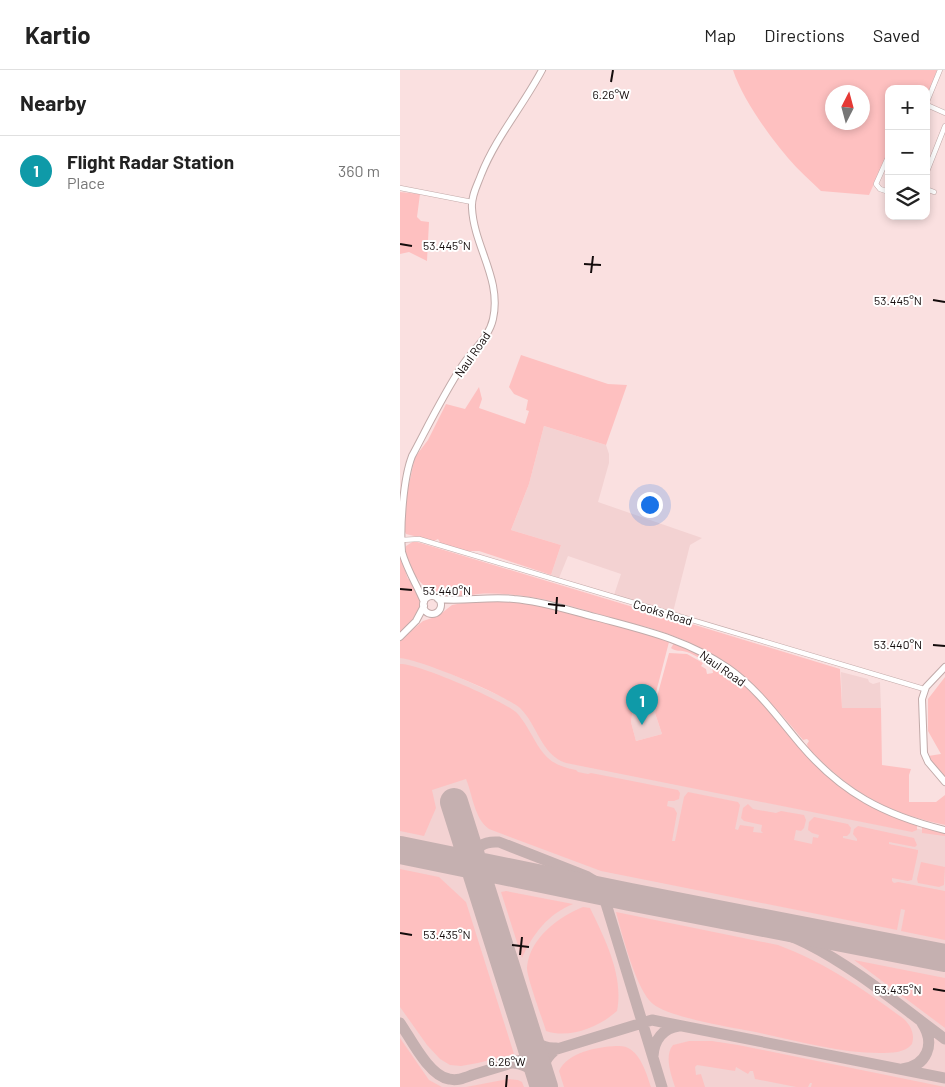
<!DOCTYPE html>
<html lang="en">
<head>
<meta charset="utf-8">
<style>
  body { margin:0; font-family:Barlow,sans-serif; background:#f6f6f6; color:#222 }
  .controls { position:absolute; right:15px; top:15px; display:grid; overflow:hidden; border-radius:10px; box-shadow:0 2px 8px #0003 }
  .controls button { width:45px; height:45px; display:grid; place-items:center; padding:0; border:0; border-bottom:1px solid #e0e0e0; background:#fff; color:#222; font:25px sans-serif }
  .compass { position:absolute; left:425px; top:15px; width:45px; height:45px; border-radius:50%; background:#fff; box-shadow:0 2px 8px #0003; rotate:6deg }
  .you { position:absolute; left:249px; top:434px; width:18px; height:18px; margin:-12px; border:4px solid #fff; border-radius:50%; background:#1a73e8; box-shadow:0 0 0 8px #1a73e833 }
  .badge { display:grid; place-items:center; width:32px; height:32px; border-radius:50%; background:#3d8689; color:#fff; font-size:16px; font-weight:700 }
  .pin { position:absolute; translate:-50% -41px; filter:drop-shadow(0 1px 2px #0008) }
  .pin::after { content:''; position:absolute; top:26px; width:18px; height:15px; background:inherit; clip-path:polygon(0 0,100% 0,50% 100%) }
  .list { margin:0; padding:0; list-style:none }
  h2 { display:flex; justify-content:space-between; align-items:center; height:65px; margin:0; padding:0 20px; font-size:21px }
  h2 small { font-size:16px; font-weight:400; color:#767676 }
  .list li { display:grid; grid-template-columns:32px 1fr auto; gap:15px; align-items:center; box-sizing:border-box; height:70px; padding:0 20px; border-top:1px solid #e0e0e0 }
  .list b { display:block; font-size:19px; white-space:nowrap }
  .list p { margin:0; font-size:16px; white-space:nowrap; color:#767676 }
  .list em { font-size:16px; font-style:normal; color:#767676 }
  .icon { flex:none; width:28px; height:28px; fill:none; stroke:currentColor; stroke-width:2; stroke-linecap:round; stroke-linejoin:round }
  .map { position:relative; flex:none; width:545px; height:1017px; overflow:hidden }
  header { display:flex; align-items:center; gap:30px; box-sizing:border-box; height:70px; padding:0 25px; background:#fff; border-bottom:1px solid #e0e0e0 }
  header strong { font-size:24px }
  nav { display:flex; gap:28px; margin-inline-start:auto; font-size:18px }
  main { display:flex }
  aside { flex:1; background:#fff }
  .map>svg:first-child { display:block }
  .built { fill:#f3d2d2 }
  .green { fill:#fec0c0; fill-rule:evenodd }
  .lines { fill:none; stroke-linecap:round; stroke-linejoin:round }
  .taxiway { stroke:#c5b0b0; stroke-width:11 }
  .runway { stroke:#c5b0b0; stroke-width:28 }
  .street-casing { stroke:#c2aaa9; stroke-width:5.5 }
  .secondary-casing { stroke:#c2aaa9; stroke-width:8 }
  .street { stroke:#fff; stroke-width:4.5 }
  .secondary { stroke:#fff; stroke-width:6 }
  .ticks { fill:none; stroke:#140c0c; stroke-width:2 }
  .labels { text-anchor:middle; dominant-baseline:central; stroke-width:4; stroke-linejoin:round; paint-order:stroke }
  .street-label { font-size:12px; fill:#140c0c; stroke:#fff }
  .ticks-label { font-size:12px; text-anchor:middle; fill:#140c0c; stroke:#fff; stroke-width:4; stroke-linejoin:round; paint-order:stroke }
</style>
</head>
<body>
<header>
<strong>Kartio</strong>
<nav><a>Map</a><a>Directions</a><a>Saved</a></nav>
</header>
<main>
<aside>
<h2>Nearby<small></small></h2>
<ul class="list">
<li><span class="badge" style="background:#0f9aa8">1</span><div><b>Flight Radar Station</b><p>Place</p></div><em>360 m</em></li>
</ul>
</aside>
<div class="map">
<svg width="545" height="1017" viewBox="0 0 545 1017">
  <rect width="100%" height="100%" fill="#fae0e0"/>
  <!-- built -->
  <path class="built" d="M144,356L206,375L209,384V393L198,432L302,468L290,475L273,542L214,525L221,504L168,486L159,508L151,505L161,475L111,460L129,414Z
    M0,581L145,646L493,753L545,765V1017H0Z
    M441,602L468,609L469,612L473,614L480,612L481,638L442,639Z
    M234,632L257,635L255,643L262,664L236,671L231,652Z"/>
  <!-- green -->
  <path class="green" d="M333,0H537L526,29V19H489V80L469,125L421,121C410,110 398,100 388,88C369,66 342,28 333,0ZM432,22H462V52H432Z
    M0,122L20,124L17,147L21,151L29,152L27,191L9,182L0,184Z
    M121,285L208,314L227,315L206,375L144,356L129,414L111,460L161,475L151,505L79,481H66L41,474L38,469L34,471L6,464L4,460L5,432L15,387L28,370L46,334L65,339L79,317L82,329L79,338L125,354L129,341L126,340L128,330L114,324L109,317Z
    M14,471L253,543L280,553L283,552L295,555L440,599L442,638H481L482,695L511,699L509,705V732H536L545,725V755C484,742 451,722 408,678L407,674L409,671L407,669L403,670C364,623 329,586 271,565C251,557 229,553 209,547C181,539 153,530 124,526C109,524 93,523 78,524C64,526 51,529 37,524C21,518 3,494 6,476Z
    M0,486L8,509L11,510C27,539 23,541 0,563Z
    M79,530L134,533L256,566L269,572L253,634L234,632L231,652L236,671L262,664L255,643L257,635L255,634L269,583L287,584L303,593L301,596L306,599L307,604L313,603L312,597C305,592 296,585 287,582C281,580 276,582 271,578L274,573L287,577L326,599L350,620L439,715L515,754L517,756V760L512,762L166,693C141,685 137,654 120,638C105,625 19,589 0,588V570L23,551L38,546L52,535Z
    M0,594C17,593 102,630 116,642C120,646 124,652 127,657C142,682 145,694 176,700L178,702L188,704L191,703L278,720L280,723L279,729L274,731H268L267,736L274,738L277,743L272,771H275L284,727L288,722L338,732L340,735L335,759L338,760L340,755L354,757L353,762L363,763L361,761L362,755L344,751L341,748L343,738L348,734L353,739L376,743L381,741L404,745L406,750L404,758L401,761L396,760L394,770L412,774L413,767L418,768L419,765L412,763L408,760L409,752L414,747L448,754L451,758L450,763L447,766H443V768L457,771V769L453,764L454,759L458,756L514,768L517,775L515,777L489,772V774L518,780V782L512,810L508,811L492,808V811L494,813L498,812L545,821V870L501,861L505,840L501,839L497,860L201,801L89,759C74,748 73,726 66,709L32,720L36,738L24,766L0,761Z
    M545,607V707L530,691L528,686L541,684L528,661V629Z
    M527,757L545,762V766L522,763V758Z
    M521,792L545,797L544,815L539,817L518,813L517,809Z
    M0,799L39,807L66,832L114,984L78,993L61,996L50,995L40,989L27,975L0,937Z
    M106,821L173,834C148,844 133,864 122,888L101,822Z
    M183,837L190,838C205,869 224,906 217,941C199,957 170,969 146,961C143,950 126,906 127,897C130,868 158,847 183,837Z
    M216,842L378,875C426,893 463,919 504,949C511,956 515,964 512,974C505,983 491,983 480,983C440,983 399,971 360,963C336,958 270,948 253,934C236,920 222,864 216,842Z
    M454,890L545,908V958Z
    M0,968L29,1010L42,1017H0Z
    M289,971H312L338,975L545,1017H411L412,1013H410L408,1017H396L355,1009L353,1001H350L348,1004L336,997L335,1001L297,995L295,997L296,1005L301,1004L305,1017H275C271,1004 264,986 273,975Z
    M216,976C220,976 225,976 228,978C241,984 247,1005 251,1017H164L159,1001C168,982 197,977 216,976Z
    M108,1009L118,1010L122,1012L124,1017H66Z"/>
  <g class="lines">
    <!-- taxiway -->
    <path class="taxiway" d="M73,792C77,776 82,771 99,772L186,806L196,812L204,827L262,1017
      M330,846C356,854 382,861 406,873C456,898 500,936 545,969
      M0,953C11,969 29,1006 49,1009C57,1011 64,1008 72,1005L252,950L545,1008
      M124,954C131,969 139,979 156,978
      M253,986C254,970 263,958 279,956
      M114,993C128,995 136,1001 142,1013
      M502,999C527,996 536,974 522,953
      M144,1017C141,1002 142,991 154,981"/>
    <!-- runway -->
    <path class="runway" d="M54,732L144,1017
      M0,780L230,827L545,888"/>
    <defs>
      <path id="street" d="M526,34L540,0
        M527,35L545,43
        M489,85L476,114L480,119L489,122
        M526,104L545,56
        M0,118L72,132
        M526,119L534,122
        M1,470L19,469L524,619"/>
      <path id="secondary" d="M23 535a9 9 0 1 1 18 0a9 9 0 1 1-18 0Z
        M38,529C63,532 88,526 114,529C141,531 168,540 195,547C243,560 286,569 328,598C358,619 378,648 401,675C442,723 484,745 545,760
        M24,532C17,515 7,500 2,482C0,458 3,409 12,386C28,356 43,325 62,296C72,280 89,268 93,249C102,209 74,177 72,138C71,126 77,116 81,105C96,67 123,36 142,0
        M0,567L16,551L24,536
        M545,597L526,617L522,629L524,683L528,692L545,712"/>
    </defs>
    <!-- street casing -->
    <use href="#street" class="street-casing"/>
    <!-- secondary casing -->
    <use href="#secondary" class="secondary-casing"/>
    <!-- street -->
    <use href="#street" class="street"/>
    <!-- secondary -->
    <use href="#secondary" class="secondary"/>
  </g>
  <!-- ticks -->
  <path class="ticks" d="M211,12L213,0M0,174L12,176M184,194L201,195M191,203L193,186M533,230L545,232M0,519L12,520M148,534L165,536M156,544L157,527M533,575L545,576M0,863L12,865M112,875L129,877M120,885L122,867M533,919L545,921M106,1017L107,1005"/>
  <g class="labels">
    <!-- street labels -->
    <g class="street-label">
      <text transform="translate(72 284) rotate(-55)">Naul Road</text>
      <text transform="translate(263 542) rotate(17)">Cooks Road</text>
      <text transform="translate(323 598) rotate(35)">Naul Road</text>
    </g>
  </g>
  <g class="ticks-label">
    <text x="211" y="29">6.26°W</text>
    <text x="47" y="180">53.445°N</text>
    <text x="498" y="235">53.445°N</text>
    <text x="47" y="525">53.440°N</text>
    <text x="498" y="579">53.440°N</text>
    <text x="47" y="869">53.435°N</text>
    <text x="498" y="924">53.435°N</text>
    <text x="107" y="996">6.26°W</text>
  </g>
</svg>
<div class="controls">
<button>+</button>
<button>−</button>
<button><svg class="icon" aria-label="layers" viewBox="0 0 24 24"><path d="M12 4l9 5-9 5-9-5zM3 14l9 5 9-5"/></svg></button>
</div>
<svg class="compass" viewBox="-18 -18 36 36"><path d="M0-13l5 13h-10z" fill="#e53935"/><path d="M0 13l5-13h-10z" fill="#767676"/></svg>
<div class="you"></div>
<div class="pin badge" style="left:242px;top:655px;background:#0f9aa8">1</div>
</div>
</main>
</body>
</html>
